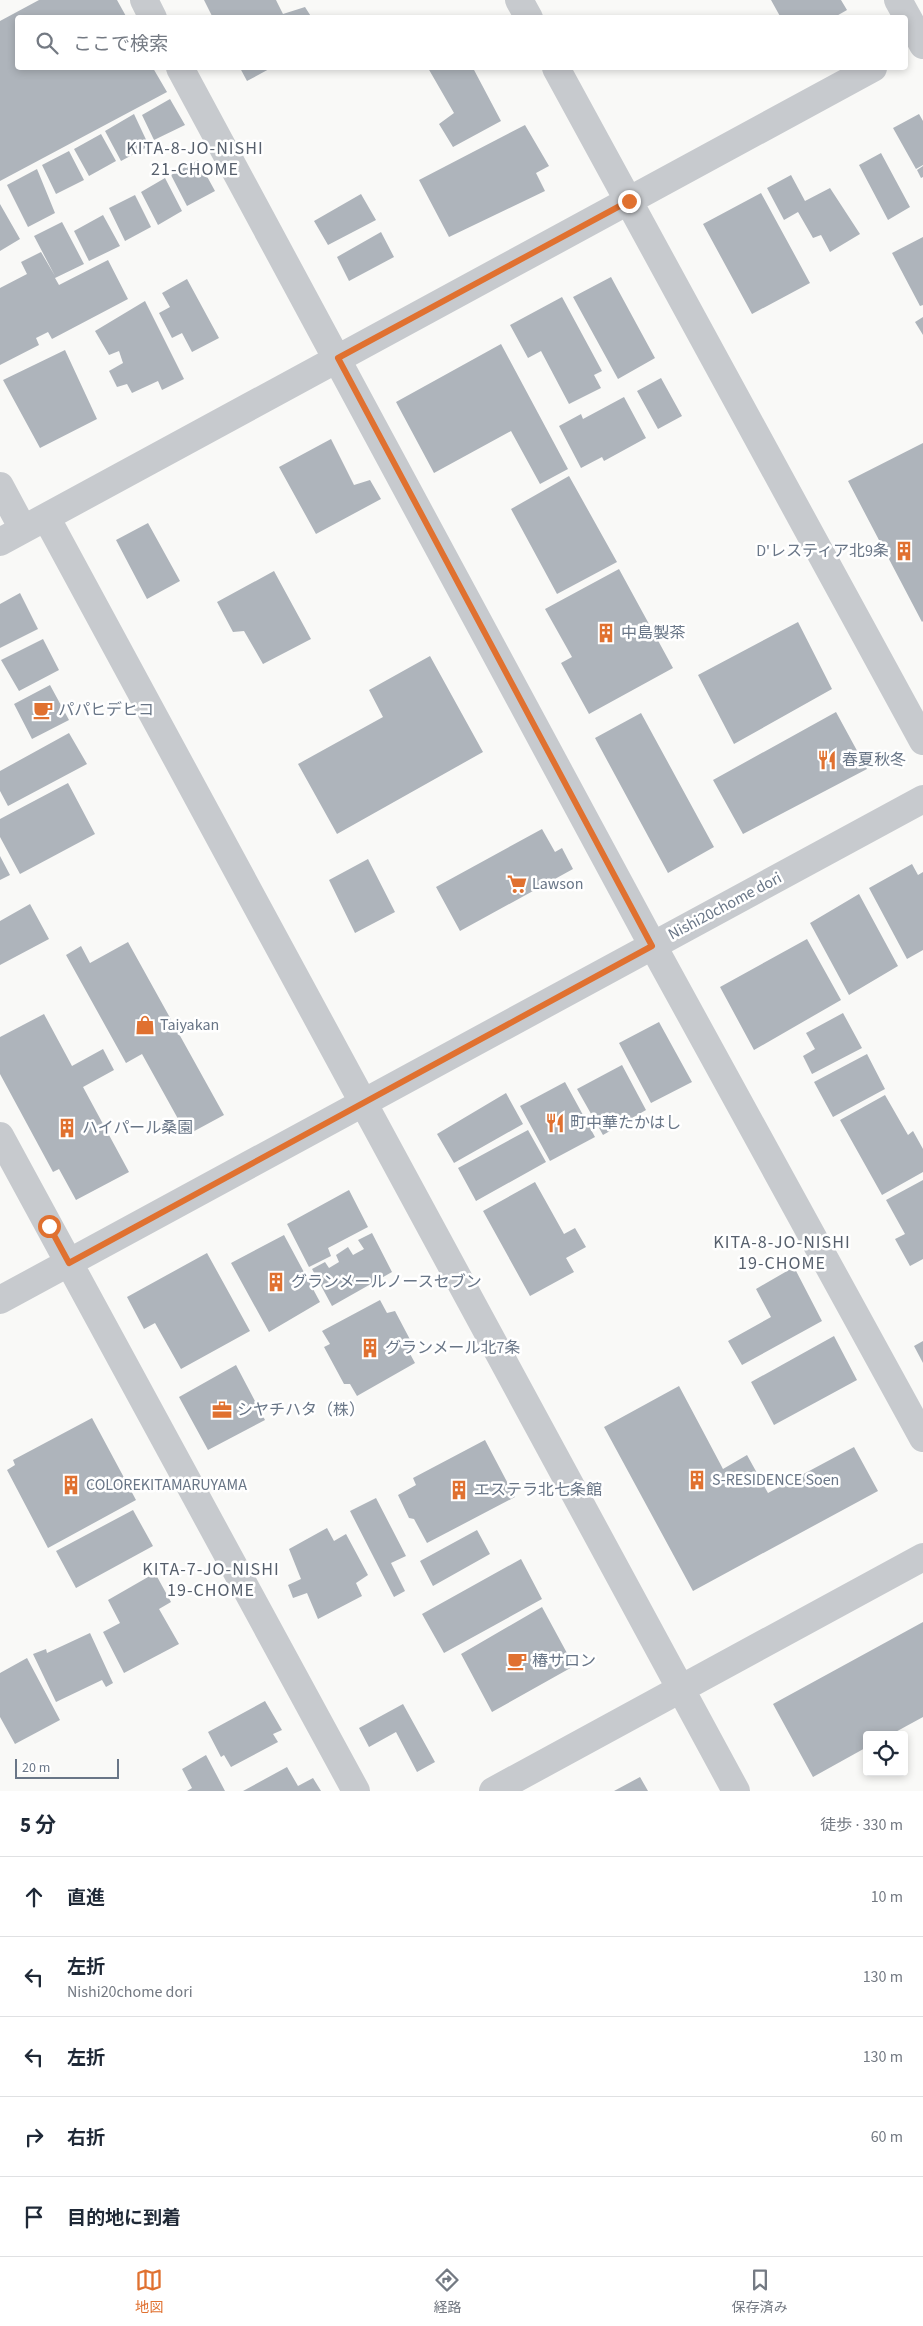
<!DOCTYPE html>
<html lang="ja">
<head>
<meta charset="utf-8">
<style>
  body { margin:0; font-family:"Source Sans 3","Noto Sans JP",sans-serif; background:#f6f6f7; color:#1f2937 }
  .controls { position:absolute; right:15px; bottom:15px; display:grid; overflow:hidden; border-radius:5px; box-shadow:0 2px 8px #0003 }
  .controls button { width:45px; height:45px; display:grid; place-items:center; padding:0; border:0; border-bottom:1px solid #e0e1e3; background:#fff; color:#1f2937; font:25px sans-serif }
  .scale { position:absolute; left:15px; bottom:12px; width:104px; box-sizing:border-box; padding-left:5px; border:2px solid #697687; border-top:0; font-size:14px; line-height:18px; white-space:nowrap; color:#697687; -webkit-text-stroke:4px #fff; paint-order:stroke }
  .stop { position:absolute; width:15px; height:15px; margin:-11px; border:4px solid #e07130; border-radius:50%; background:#fff }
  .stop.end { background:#e07130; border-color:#fff; box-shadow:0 1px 5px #0008 }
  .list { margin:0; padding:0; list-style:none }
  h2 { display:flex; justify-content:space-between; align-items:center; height:65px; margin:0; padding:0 20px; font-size:21px }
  h2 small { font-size:16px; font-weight:400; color:#747a83 }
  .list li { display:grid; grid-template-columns:32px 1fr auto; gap:15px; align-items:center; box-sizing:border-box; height:80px; padding:0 20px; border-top:1px solid #e0e1e3 }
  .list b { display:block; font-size:19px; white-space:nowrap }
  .list p { margin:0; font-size:16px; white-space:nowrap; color:#747a83 }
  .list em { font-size:16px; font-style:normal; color:#747a83 }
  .icon { flex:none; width:28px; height:28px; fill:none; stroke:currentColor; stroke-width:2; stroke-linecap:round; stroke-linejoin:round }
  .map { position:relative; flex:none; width:923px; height:1791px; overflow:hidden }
  .search { position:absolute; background:#fff; box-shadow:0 2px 8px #0003; left:15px; right:15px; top:15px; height:55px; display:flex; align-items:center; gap:12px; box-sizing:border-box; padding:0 18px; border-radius:5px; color:#747a83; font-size:19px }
  .sheet { height:465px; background:#fff }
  nav { display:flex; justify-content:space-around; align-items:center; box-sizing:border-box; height:70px; border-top:1px solid #e0e1e3; background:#fff; font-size:14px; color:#747a83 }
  nav a { display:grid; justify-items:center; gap:2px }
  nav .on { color:#e07130 }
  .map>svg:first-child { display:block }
  .building { fill:#aeb4bb }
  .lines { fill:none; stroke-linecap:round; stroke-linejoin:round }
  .minor { stroke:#c7cace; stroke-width:28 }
  .route { stroke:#e07130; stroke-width:6 }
  .labels { text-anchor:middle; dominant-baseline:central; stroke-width:5; stroke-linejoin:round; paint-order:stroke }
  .poi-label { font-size:16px; fill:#697687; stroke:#fff; text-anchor:start }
  .street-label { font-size:16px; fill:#697687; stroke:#fff }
  .neighbourhood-label { font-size:18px; letter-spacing:1px; fill:#57606d; stroke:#fff }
</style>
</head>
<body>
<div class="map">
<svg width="923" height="1791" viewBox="0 0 923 1791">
  <rect width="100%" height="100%" fill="#f9f9f7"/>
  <!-- building -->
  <path class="building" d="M39,0H117L127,18H18V68H153L167,92L0,181V21Z
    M204,0H276L283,14L305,7L312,18H213Z
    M771,0H841L847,10L833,18H781Z
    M240,68H271L247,81Z
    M428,68H473L501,121L453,147L439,124L454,113Z
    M170,99L185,125L154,140L142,115Z
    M134,114L149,146L121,161L105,131Z
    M919,114L923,121V165L916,169L893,128Z
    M525,125L549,166L536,173L545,191L449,237L419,180Z
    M101,134L116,161L89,176L74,149Z
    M69,151L84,180L56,194L42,165Z
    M881,153L910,207L888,220L859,165Z
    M198,160L215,191L187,206L171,175Z
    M923,166V177L921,178L917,170Z
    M37,169L55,213L28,227L7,185Z
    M791,175L805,201L830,188L860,234L830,252L821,235L813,238L798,212L784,220L767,188Z
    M165,178L182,211L158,225L141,192Z
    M761,193L810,283L752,314L703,224Z
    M361,194L376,220L328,245L314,221Z
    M135,195L151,227L125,241L109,208Z
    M0,204L20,239L0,251Z
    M103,215L120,246L89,261L74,231Z
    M62,222L84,264L55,278L59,285L108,260L128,299L52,339L48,332L36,338L39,345L0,365V288L27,274L21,262L41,252L55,276L34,236Z
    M381,232L394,257L349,281L337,257Z
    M923,237V305L920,306L892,253Z
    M611,277L655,358L618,379L573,297Z
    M187,279L219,338L192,352L182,333L172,338L159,313L170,307L162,293Z
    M562,297L602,371L594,375L601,388L569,404L541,351L528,358L510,325Z
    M145,301L184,379L162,390L158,381L132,393L127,384L117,387L109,371L123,363L119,351L109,355L95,331Z
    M923,317V335L915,322Z
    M501,344L568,469L540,484L511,431L434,473L396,402Z
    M65,350L97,419L40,448L3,380Z
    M661,378L682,416L658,429L637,391Z
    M624,397L646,438L604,461L602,457L581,468L559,426L581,414L583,419Z
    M331,439L354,485L370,480L381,499L316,534L279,467Z
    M923,443V621L922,622L848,481Z
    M569,476L617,562L557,594L511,509Z
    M148,523L180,581L147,599L116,540Z
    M619,569L673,668L589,714L561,663L572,657L545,609Z
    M274,571L311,639L263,664L244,631L233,632L217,602Z
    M20,593L38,629L0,648V604Z
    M798,622L832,689L734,744L698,675Z
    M43,639L59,670L19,691L1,660Z
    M430,656L483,752L337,834L298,764L383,717L369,690Z
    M50,685L69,720L32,739L14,704Z
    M836,712L867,769L743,834L713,780Z
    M641,713L714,847L668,873L595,738Z
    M69,733L87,764L8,806L0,791V771Z
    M68,783L95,834L20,874L0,837V819Z
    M542,829L555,852L562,848L573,869L460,931L436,887Z
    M0,856L10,875L0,880Z
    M368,859L395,912L355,933L329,880Z
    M912,864L918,875L923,872V950L907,959L869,888Z
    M859,894L898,966L849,995L810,923Z
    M30,904L49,939L0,965V921Z
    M807,939L841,1000L754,1050L720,987Z
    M128,942L224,1115L187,1135L142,1054L126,1063L66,955L81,946L90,963Z
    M843,1013L862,1048L812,1074L803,1056L815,1049L806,1033Z
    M44,1014L72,1066L103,1049L114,1070L83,1087L129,1172L76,1200L59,1169L53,1172L0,1074V1037Z
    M659,1022L692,1082L651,1103L619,1043Z
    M867,1054L885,1089L833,1117L814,1082Z
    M622,1065L646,1110L603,1135L577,1089Z
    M565,1082L595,1137L550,1161L520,1106Z
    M506,1093L523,1124L454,1163L437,1134Z
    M885,1095L908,1135L913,1131L923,1149V1172L882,1195L840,1120Z
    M528,1130L546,1162L476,1201L458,1168Z
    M923,1180V1259L910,1266L895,1239L905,1234L886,1200Z
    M535,1182L564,1234L575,1228L586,1247L566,1258L574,1272L530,1296L483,1211Z
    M349,1190L368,1227L328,1248L331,1256L309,1267L287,1224Z
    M372,1233L392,1272L332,1306L312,1269L325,1262L329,1268L339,1262L336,1255L348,1247L353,1255L364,1249L358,1240Z
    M284,1235L320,1302L269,1332L231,1263Z
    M207,1253L250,1331L181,1369L155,1323L144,1329L127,1297Z
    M794,1267L822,1321L742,1365L728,1341L771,1317L756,1289Z
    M380,1300L387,1313L395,1311L415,1349L409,1352L415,1363L357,1396L350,1384H344L324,1347L330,1344L322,1331Z
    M834,1336L857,1380L774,1425L751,1382Z
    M923,1341V1363L914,1346Z
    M236,1365L265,1420L208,1450L179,1397Z
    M679,1386L723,1469L747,1455L768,1493L854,1447L878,1491L693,1591L604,1427Z
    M92,1418L136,1500L48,1548L7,1470L15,1465L13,1460Z
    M485,1440L515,1497L427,1543L414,1519L409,1518L398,1495L416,1485L413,1478Z
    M376,1498L406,1556L391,1563L405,1591L394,1597L350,1511Z
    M133,1510L153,1546L76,1588L56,1551Z
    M327,1528L334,1541L346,1534L368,1575L356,1583L362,1596L318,1619L307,1593L293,1598L288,1585L301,1579L289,1549Z
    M477,1530L490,1554L433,1586L420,1561Z
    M521,1559L542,1599L444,1653L422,1614Z
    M155,1573L171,1602L159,1609L179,1644L124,1673L103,1632L120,1623L108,1600Z
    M542,1607L574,1666L492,1712L461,1654Z
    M923,1622V1717L890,1735H867V1747L813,1777L773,1704Z
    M90,1633L113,1683L106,1687L102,1680L56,1702L33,1654L46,1649L47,1653Z
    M27,1658L60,1720L15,1744L0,1717V1673Z
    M265,1701L282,1730L273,1734L278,1742L231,1767L224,1755L221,1757L208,1732Z
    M403,1704L435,1762L417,1772L396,1732L369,1747L359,1728Z
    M206,1755L225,1791H187L192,1788L182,1769Z
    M287,1767L298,1786L313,1778L321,1791H243Z
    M640,1777L648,1791H614Z"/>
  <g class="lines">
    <!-- minor -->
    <path class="minor" d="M144,0L153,18
      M519,0L529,18
      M898,0L923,45
      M180,68L653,946L923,1438
      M556,68L923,741
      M0,486L23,529
      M46,517L736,1791
      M0,542L873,68
      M0,1136L356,1791
      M0,1300L923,799
      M493,1791L923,1557"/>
  </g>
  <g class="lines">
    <!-- route -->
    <path class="route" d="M49,1226L69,1263L652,946L338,358L629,201"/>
  </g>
  <!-- icons -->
  <defs>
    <symbol id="building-bare" viewBox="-9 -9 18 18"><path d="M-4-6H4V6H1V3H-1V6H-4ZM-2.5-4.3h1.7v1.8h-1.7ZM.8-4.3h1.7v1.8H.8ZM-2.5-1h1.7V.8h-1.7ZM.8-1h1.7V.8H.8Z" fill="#e07130" stroke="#fff" stroke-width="2.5" paint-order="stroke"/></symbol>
    <symbol id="cafe-bare" viewBox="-9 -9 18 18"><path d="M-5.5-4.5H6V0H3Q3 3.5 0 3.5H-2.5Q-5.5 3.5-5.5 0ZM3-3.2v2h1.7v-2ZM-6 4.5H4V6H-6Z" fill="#e07130" stroke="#fff" stroke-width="2.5" paint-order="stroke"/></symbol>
    <symbol id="restaurant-bare" viewBox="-9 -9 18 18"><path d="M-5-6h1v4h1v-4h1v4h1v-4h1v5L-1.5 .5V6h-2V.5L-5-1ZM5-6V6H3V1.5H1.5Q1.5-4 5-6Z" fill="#e07130" stroke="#fff" stroke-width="2.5" paint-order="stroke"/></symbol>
    <symbol id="supermarket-bare" viewBox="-9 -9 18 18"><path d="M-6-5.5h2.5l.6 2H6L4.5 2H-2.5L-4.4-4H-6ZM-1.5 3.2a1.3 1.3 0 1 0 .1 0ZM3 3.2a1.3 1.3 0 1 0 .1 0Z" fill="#e07130" stroke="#fff" stroke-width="2.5" paint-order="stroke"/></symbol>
    <symbol id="shop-bare" viewBox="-9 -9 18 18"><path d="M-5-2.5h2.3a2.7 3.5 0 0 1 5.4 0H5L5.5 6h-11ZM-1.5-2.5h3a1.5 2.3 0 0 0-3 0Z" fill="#e07130" stroke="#fff" stroke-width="2.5" paint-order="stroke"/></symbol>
    <symbol id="office-bare" viewBox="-9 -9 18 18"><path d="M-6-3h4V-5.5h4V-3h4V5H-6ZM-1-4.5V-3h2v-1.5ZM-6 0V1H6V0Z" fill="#e07130" stroke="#fff" stroke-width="2.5" paint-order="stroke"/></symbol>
  </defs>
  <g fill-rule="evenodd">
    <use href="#building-bare" x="890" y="537" width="28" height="28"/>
    <use href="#building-bare" x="592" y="619" width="28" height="28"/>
    <use href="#cafe-bare" x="29" y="696" width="28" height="28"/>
    <use href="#restaurant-bare" x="813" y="746" width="28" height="28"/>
    <use href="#supermarket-bare" x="503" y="870" width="28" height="28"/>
    <use href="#shop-bare" x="131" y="1011" width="28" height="28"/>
    <use href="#restaurant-bare" x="541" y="1109" width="28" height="28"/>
    <use href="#building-bare" x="53" y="1114" width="28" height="28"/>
    <use href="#building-bare" x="262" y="1268" width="28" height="28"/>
    <use href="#building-bare" x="356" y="1334" width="28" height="28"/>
    <use href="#office-bare" x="208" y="1396" width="28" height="28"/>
    <use href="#building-bare" x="683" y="1466" width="28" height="28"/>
    <use href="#building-bare" x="57" y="1471" width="28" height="28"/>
    <use href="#building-bare" x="445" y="1476" width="28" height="28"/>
    <use href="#cafe-bare" x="503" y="1647" width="28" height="28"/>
  </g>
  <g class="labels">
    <!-- poi labels -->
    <g class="poi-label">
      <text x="889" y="551" text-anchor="end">D'レスティア北9条</text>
      <text x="621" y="633">中島製茶</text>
      <text x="58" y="710">パパヒデヒコ</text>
      <text x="842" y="760">春夏秋冬</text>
      <text x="532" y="884">Lawson</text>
      <text x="160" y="1025">Taiyakan</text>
      <text x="570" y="1123">町中華たかはし</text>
      <text x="82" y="1128">ハイパール桑園</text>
      <text x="291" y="1282">グランメールノースセブン</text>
      <text x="385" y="1348">グランメール北7条</text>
      <text x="237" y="1410">シヤチハタ（株）</text>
      <text x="712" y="1480">S-RESIDENCE Soen</text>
      <text x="86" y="1485">COLOREKITAMARUYAMA</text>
      <text x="474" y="1490">エステラ北七条館</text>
      <text x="532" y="1661">椿サロン</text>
    </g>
    <!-- street labels -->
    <g class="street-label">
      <text transform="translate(725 906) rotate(-28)">Nishi20chome dori</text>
    </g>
    <!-- neighbourhood labels -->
    <g class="neighbourhood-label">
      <text x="195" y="148">KITA-8-JO-NISHI<tspan x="195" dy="21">21-CHOME</tspan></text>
      <text x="782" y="1242">KITA-8-JO-NISHI<tspan x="782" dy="21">19-CHOME</tspan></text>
      <text x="211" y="1569">KITA-7-JO-NISHI<tspan x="211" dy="21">19-CHOME</tspan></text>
    </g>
  </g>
</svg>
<div class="controls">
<button><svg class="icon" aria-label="locate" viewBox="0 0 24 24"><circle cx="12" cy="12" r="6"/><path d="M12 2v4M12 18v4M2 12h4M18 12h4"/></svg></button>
</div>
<div class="scale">20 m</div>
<div class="stop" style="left:49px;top:1226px"></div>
<div class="stop end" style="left:629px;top:201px"></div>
<div class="search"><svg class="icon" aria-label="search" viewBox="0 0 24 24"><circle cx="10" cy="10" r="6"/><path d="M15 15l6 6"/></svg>ここで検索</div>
</div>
<section class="sheet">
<h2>5 分<small>徒歩 · 330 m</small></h2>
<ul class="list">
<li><svg class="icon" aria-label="ahead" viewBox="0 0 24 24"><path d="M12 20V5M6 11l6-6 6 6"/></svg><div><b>直進</b></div><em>10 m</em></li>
<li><svg class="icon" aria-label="left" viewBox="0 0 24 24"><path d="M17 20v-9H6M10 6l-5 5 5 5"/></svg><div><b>左折</b><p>Nishi20chome dori</p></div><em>130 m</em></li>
<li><svg class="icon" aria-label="left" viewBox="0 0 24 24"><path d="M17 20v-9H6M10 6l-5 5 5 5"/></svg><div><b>左折</b></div><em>130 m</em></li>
<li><svg class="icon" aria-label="right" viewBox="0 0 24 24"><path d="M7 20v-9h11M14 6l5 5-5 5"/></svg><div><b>右折</b></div><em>60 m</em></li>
<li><svg class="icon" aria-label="arrive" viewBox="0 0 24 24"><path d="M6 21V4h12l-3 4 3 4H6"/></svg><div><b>目的地に到着</b></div></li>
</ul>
</section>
<nav>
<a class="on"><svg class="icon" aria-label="map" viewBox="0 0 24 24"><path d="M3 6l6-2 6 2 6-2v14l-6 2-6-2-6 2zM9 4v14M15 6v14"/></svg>地図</a>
<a><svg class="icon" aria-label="directions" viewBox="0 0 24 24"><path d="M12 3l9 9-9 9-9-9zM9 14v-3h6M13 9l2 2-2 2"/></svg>経路</a>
<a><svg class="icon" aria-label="saved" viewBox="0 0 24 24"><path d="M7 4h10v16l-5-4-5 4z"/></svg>保存済み</a>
</nav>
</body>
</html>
